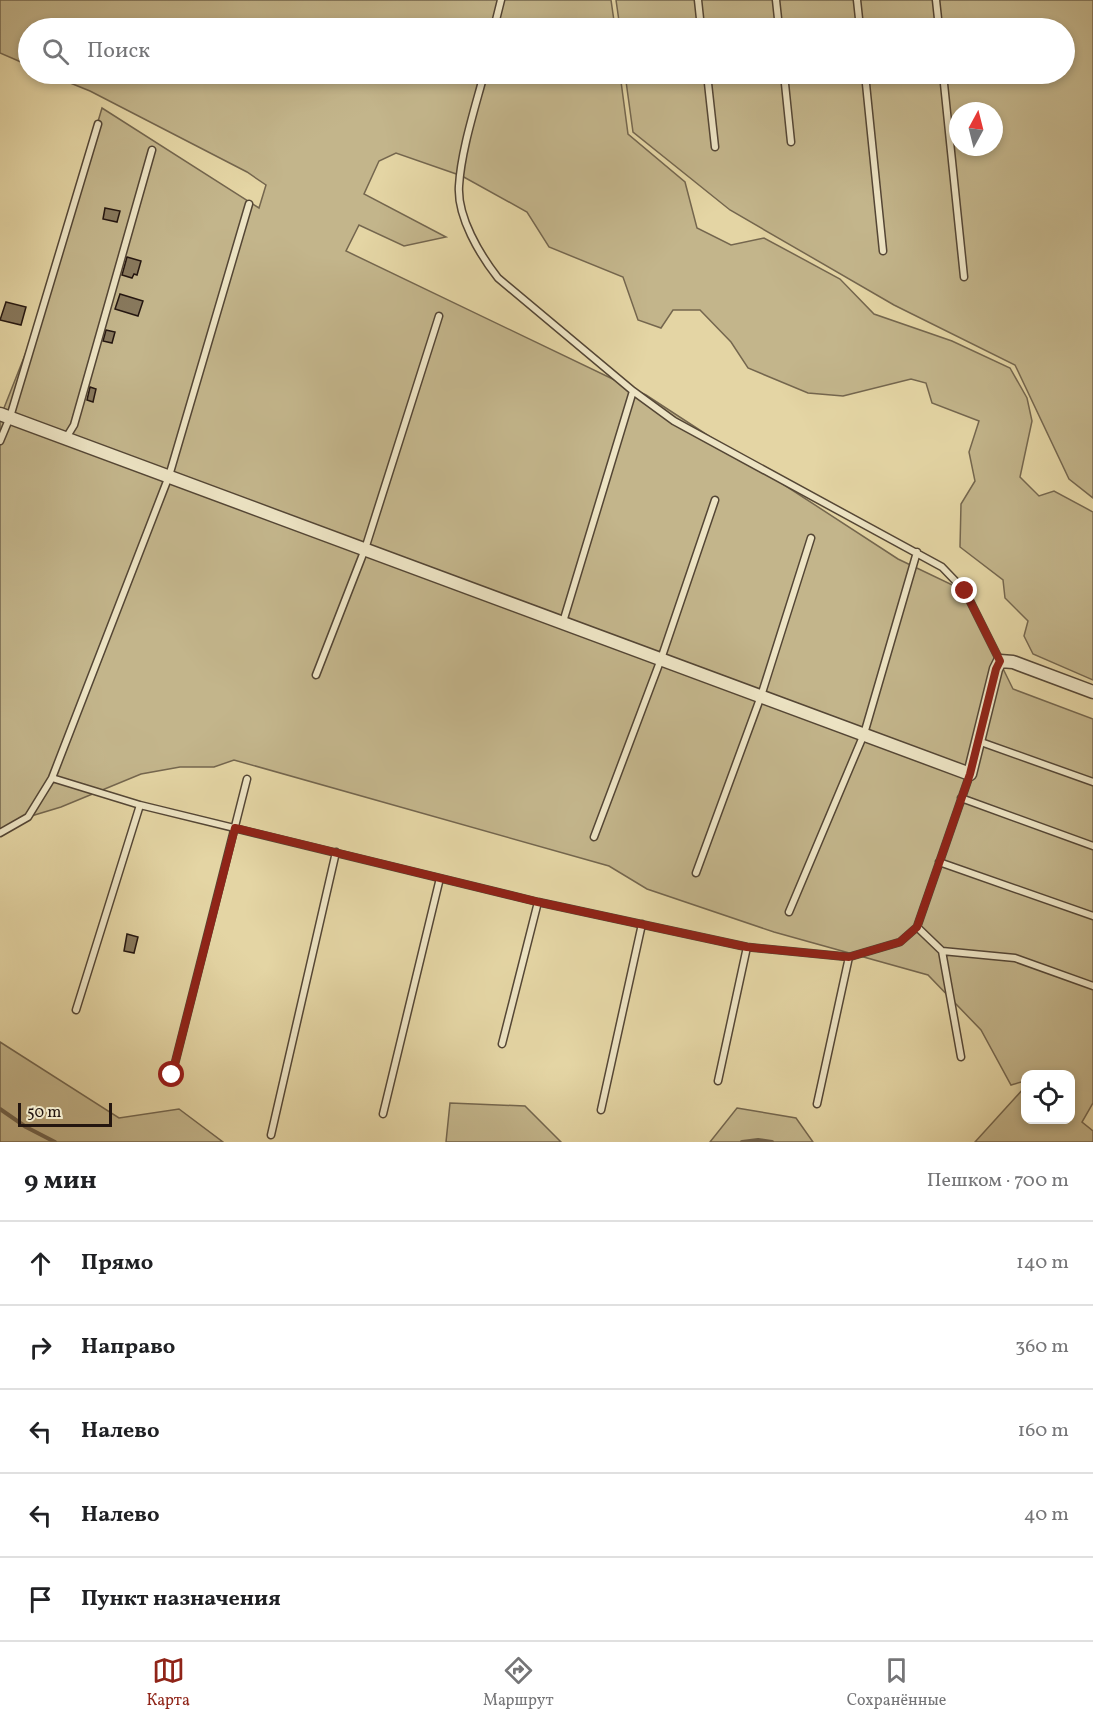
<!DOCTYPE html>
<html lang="ru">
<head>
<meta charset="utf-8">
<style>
  body { margin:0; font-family:Vollkorn,serif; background:#f2f2f2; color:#202124 }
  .controls { position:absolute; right:18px; bottom:18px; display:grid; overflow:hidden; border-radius:12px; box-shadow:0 3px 9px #0003 }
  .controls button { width:54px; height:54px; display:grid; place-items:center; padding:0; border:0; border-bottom:2px solid #e0e0e0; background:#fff; color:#202124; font:30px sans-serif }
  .compass { position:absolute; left:949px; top:102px; width:54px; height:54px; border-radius:50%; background:#fff; box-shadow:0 3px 9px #0003; rotate:7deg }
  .scale { position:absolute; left:18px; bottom:15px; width:94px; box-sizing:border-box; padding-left:6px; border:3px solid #241610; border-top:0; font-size:16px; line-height:21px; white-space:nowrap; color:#241610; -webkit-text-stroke:4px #ede4c4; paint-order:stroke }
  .stop { position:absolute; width:18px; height:18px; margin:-14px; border:4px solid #8f2418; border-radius:50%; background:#fff }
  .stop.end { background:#8f2418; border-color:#fff; box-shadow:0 2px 6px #0008 }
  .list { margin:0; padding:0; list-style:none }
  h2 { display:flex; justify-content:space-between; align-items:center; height:78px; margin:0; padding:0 24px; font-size:26px }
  h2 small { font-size:20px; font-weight:400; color:#757577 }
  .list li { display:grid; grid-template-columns:39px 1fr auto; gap:18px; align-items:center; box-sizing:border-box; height:84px; padding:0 24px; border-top:2px solid #e0e0e0 }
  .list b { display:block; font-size:22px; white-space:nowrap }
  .list em { font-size:20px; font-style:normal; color:#757577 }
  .icon { flex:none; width:33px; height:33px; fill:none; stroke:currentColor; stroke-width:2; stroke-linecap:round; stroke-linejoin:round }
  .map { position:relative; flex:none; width:1093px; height:1142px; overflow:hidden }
  .search { position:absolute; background:#fff; box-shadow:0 3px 9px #0003; left:18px; right:18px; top:18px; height:66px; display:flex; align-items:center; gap:15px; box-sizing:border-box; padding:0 21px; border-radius:33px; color:#757577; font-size:22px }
  .sheet { height:498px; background:#fff }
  nav { display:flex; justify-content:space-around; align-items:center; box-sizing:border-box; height:84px; border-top:2px solid #e0e0e0; background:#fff; font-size:16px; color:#757577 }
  nav a { display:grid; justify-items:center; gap:3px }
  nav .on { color:#8f2418 }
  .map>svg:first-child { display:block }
  .green { fill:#c3b58b; stroke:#74664e; stroke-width:1.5; fill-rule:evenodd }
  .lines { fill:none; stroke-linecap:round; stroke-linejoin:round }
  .stream { stroke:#70624b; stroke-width:4 }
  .building { fill:#88795d; stroke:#241610; stroke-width:1.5 }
  .lane-casing { stroke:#544635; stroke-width:9 }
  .street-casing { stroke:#544635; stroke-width:15 }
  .lane { stroke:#ede4c4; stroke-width:6 }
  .street { stroke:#ede4c4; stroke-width:12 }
  .route { stroke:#8f2418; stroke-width:8 }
</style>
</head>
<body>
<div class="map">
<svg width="1093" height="1142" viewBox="0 0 1093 1142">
  <rect width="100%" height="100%" fill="#e4d5a4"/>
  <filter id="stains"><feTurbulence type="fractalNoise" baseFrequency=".00333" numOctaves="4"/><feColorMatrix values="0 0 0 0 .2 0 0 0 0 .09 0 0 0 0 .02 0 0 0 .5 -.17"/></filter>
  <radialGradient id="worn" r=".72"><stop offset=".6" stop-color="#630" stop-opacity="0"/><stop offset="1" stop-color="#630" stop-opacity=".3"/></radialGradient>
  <!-- green -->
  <path class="green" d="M0,0H611L615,28H28V65L0,53Z
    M616,0H1093V498L1069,479L1015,365L894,305L730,210L633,132L625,74H1064V28H620ZM958,111H994V147H958Z
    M48,74H620L628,134L685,182L697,228L731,245L764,238L840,279L874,314L952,341L1010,368L1027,398L1032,421L1020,477L1039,496L1054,491L1093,512V680L1033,654L1024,636L1028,621L1005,598L1003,580L960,547L961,504L975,481L969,452L979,421L932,403L926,383L911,379L843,396L808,393L748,368L731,342L700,310H673L661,328L638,320L623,277L549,247L527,212L462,176L396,153L379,161L364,194L446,237L404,246L359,225L346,251L646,395L898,559L965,591L1013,689L1093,719V1103L1082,1122L1093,1131V1142H975L1025,1087L1026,1120H1070V1074H1026L1025,1081L1011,1085L981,1030L928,975L774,932L647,889L609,866L234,760L214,767H180L141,774L61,807L28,817L0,833V418L38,322L102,108L259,208L266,185L247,172L90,91Z
    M0,1042L119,1118L179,1109L223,1142H0Z
    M450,1103L525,1106L561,1142H446Z
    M737,1108L796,1118L813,1142H710Z"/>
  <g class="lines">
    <!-- stream -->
    <path class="stream" d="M0,1109L26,1127L55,1142
      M742,1142L758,1140L772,1142"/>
  </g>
  <!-- building -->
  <path class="building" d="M105,208L120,211L117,222L103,219Z
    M127,257L141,261L137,275L134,274L132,278L122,275Z
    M120,294L143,301L138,316L115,309Z
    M6,302L26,307L21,325L0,320Z
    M106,330L115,332L112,343L103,341Z
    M90,387L96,389L93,402L87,400Z
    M127,934L138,937L134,953L124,951Z"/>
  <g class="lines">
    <defs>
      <path id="lane" d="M698,0L701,28
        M776,0L779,28
        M857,0L860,28
        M936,0L939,28
        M494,28L501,0
        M484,74C475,108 461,151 459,186C457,217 480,255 498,278L633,391L674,421L942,567L965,591L1000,661
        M707,74L715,147
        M784,74L791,142
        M865,74L883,251
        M943,74L964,277
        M66,438L74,425L152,150
        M0,441L10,417L98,124
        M563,622L633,391
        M316,675L365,549L439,316
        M978,741L1093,782
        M52,778L140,805L538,902L747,947L849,957L900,942L917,927L970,774
        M961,798L1093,846
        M0,833L28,817L52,778L169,476L249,204
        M594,837L661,659L715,500
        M939,862L1093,916
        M696,873L761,696L811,538
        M789,912L864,734L917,552
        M917,927L942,951L961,1057
        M942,951L1015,958L1093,986
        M76,1010L140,805
        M502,1044L538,902
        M172,1075L247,779
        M718,1081L747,947
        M817,1104L849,957
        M601,1110L642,924
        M383,1114L440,878
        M271,1135L336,852"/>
      <path id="street" d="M0,414L970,774L996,669L1000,661L1013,662L1093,692"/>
    </defs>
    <!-- lane casing -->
    <use href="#lane" class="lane-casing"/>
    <!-- street casing -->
    <use href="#street" class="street-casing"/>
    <!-- lane -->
    <use href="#lane" class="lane"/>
    <!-- street -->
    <use href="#street" class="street"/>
  </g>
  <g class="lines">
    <!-- route -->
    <path class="route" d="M172,1075L235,828L538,902L747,947L849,957L900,942L917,927L970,774L996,669L1000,661L965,591"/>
  </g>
  <rect width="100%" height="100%" filter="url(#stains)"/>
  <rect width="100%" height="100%" fill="url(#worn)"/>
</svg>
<div class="controls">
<button><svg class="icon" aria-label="locate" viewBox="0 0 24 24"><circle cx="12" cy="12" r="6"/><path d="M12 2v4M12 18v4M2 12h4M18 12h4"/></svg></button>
</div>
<svg class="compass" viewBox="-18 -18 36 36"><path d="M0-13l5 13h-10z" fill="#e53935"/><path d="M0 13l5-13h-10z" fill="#757577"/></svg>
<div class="scale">50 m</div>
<div class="stop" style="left:172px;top:1075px"></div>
<div class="stop end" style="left:965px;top:591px"></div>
<div class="search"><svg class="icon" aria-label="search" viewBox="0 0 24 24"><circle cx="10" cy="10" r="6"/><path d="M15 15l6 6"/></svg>Поиск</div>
</div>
<section class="sheet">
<h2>9 мин<small>Пешком · 700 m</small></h2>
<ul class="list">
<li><svg class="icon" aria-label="ahead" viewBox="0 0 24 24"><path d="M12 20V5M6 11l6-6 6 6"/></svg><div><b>Прямо</b></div><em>140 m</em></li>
<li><svg class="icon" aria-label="right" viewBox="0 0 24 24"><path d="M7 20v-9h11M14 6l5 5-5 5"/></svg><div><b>Направо</b></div><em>360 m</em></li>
<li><svg class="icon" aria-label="left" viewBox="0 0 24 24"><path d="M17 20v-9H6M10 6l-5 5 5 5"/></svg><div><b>Налево</b></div><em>160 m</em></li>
<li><svg class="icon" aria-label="left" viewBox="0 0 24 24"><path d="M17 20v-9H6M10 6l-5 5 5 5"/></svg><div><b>Налево</b></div><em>40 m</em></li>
<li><svg class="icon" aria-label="arrive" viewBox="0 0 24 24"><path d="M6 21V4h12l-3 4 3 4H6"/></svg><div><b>Пункт назначения</b></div></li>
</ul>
</section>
<nav>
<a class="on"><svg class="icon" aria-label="map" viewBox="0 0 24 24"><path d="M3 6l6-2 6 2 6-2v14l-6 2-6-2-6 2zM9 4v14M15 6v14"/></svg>Карта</a>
<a><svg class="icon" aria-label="directions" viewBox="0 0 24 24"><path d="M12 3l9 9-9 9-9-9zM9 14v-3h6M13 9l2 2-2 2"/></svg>Маршрут</a>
<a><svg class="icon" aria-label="saved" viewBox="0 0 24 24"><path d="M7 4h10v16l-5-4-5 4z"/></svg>Сохранённые</a>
</nav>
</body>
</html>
